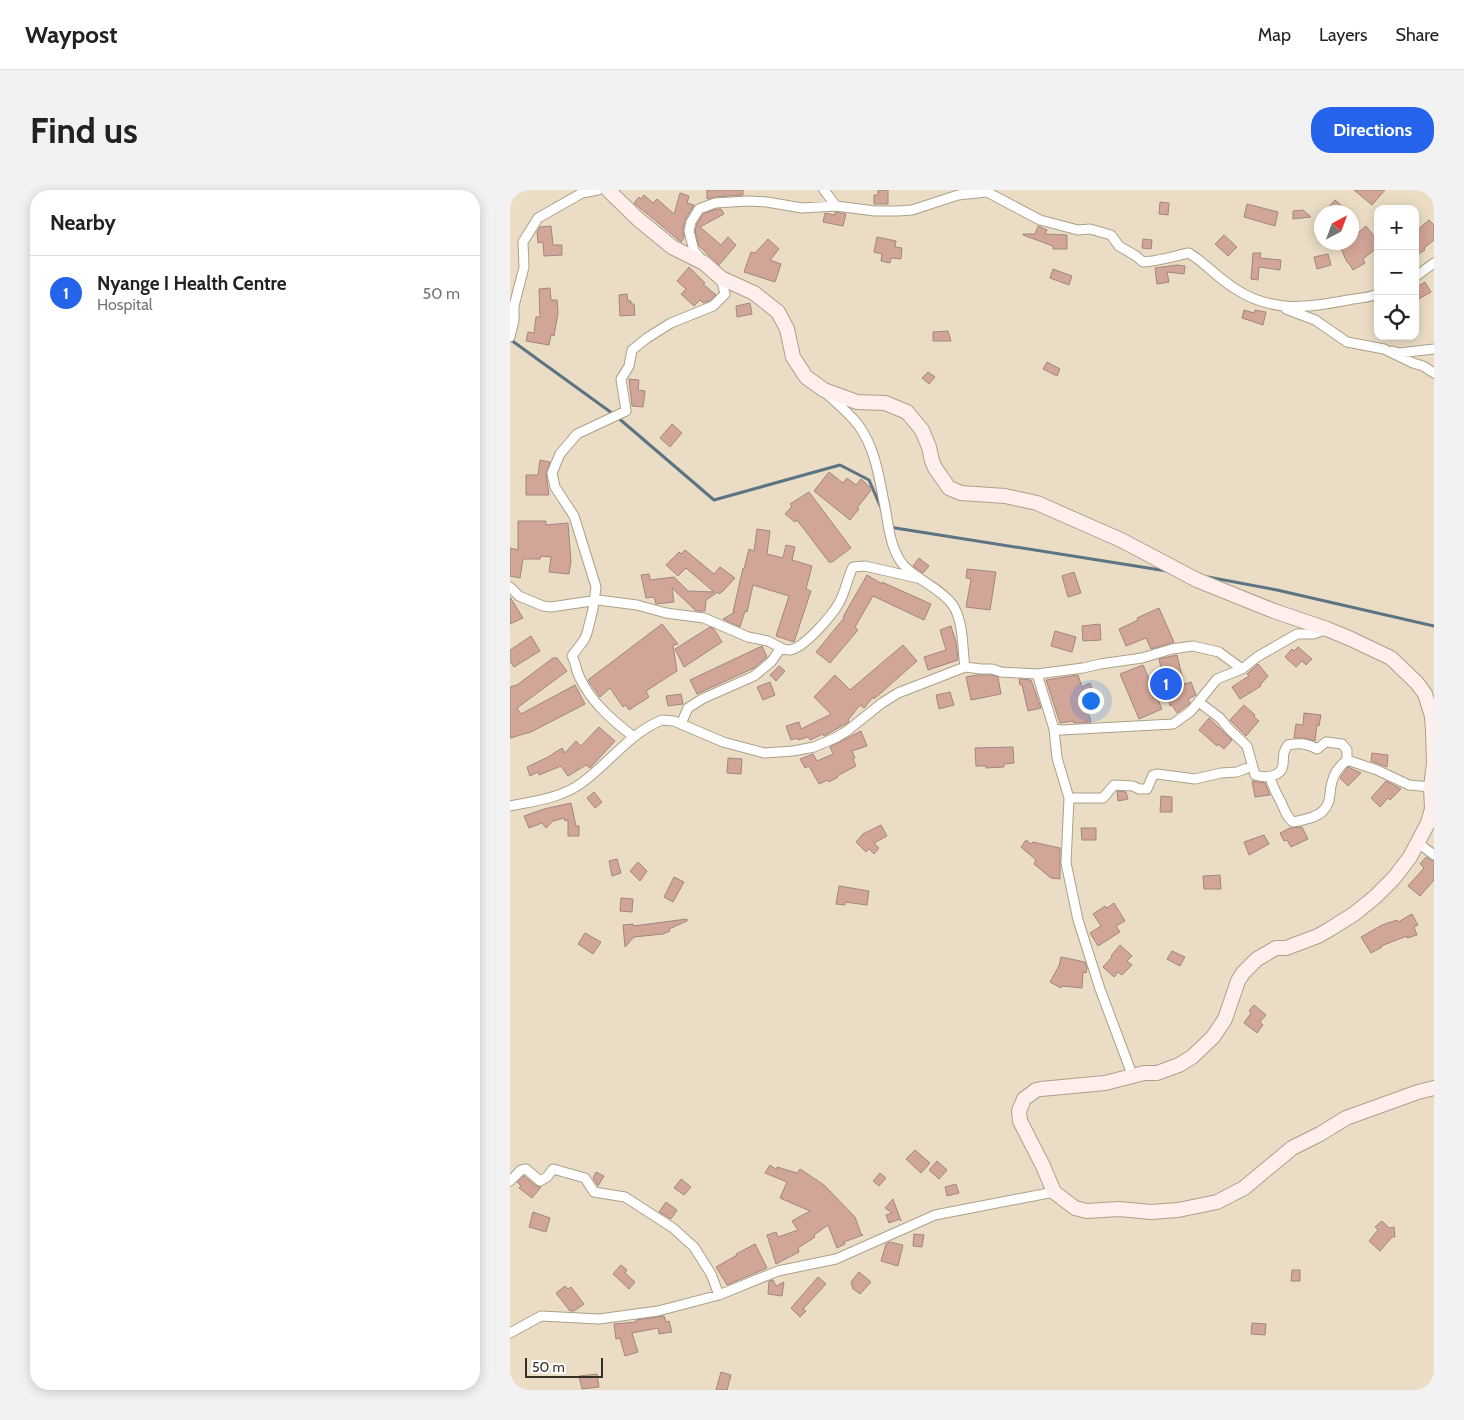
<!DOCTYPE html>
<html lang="en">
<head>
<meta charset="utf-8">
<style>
  body { margin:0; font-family:Cabin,sans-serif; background:#f2f2f2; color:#222 }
  .controls { position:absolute; right:15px; top:15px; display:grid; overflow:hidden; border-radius:10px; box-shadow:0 2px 12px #0003 }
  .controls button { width:45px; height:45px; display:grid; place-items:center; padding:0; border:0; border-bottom:1px solid #e0e0e0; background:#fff; color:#222; font:25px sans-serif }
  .compass { position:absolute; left:804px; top:15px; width:45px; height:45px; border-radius:50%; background:#fff; box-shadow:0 2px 12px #0003; rotate:41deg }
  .scale { position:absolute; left:15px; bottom:12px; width:78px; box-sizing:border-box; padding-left:5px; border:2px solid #353026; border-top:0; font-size:14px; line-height:18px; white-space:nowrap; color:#353026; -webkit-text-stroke:4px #fff; paint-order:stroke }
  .you { position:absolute; left:580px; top:510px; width:18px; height:18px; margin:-12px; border:4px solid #fff; border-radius:50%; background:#1a73e8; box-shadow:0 0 0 8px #1a73e833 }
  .badge { display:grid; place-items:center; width:32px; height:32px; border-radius:50%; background:#2563eb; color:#fff; font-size:16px; font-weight:700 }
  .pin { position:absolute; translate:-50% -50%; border:2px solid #fff; box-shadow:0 1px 5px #0006 }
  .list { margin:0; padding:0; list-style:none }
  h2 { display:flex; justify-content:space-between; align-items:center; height:65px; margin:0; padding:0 20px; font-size:21px }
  h2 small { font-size:16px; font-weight:400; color:#767676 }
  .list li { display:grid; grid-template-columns:32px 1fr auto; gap:15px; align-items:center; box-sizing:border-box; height:75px; padding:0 20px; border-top:1px solid #e0e0e0 }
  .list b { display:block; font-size:19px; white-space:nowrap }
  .list p { margin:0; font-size:16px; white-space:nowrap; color:#767676 }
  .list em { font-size:16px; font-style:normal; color:#767676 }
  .icon { flex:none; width:28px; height:28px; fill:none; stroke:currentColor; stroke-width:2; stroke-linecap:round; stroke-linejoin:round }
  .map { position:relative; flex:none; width:924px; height:1200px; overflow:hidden; border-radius:20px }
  header { display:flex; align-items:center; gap:30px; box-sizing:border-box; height:70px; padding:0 25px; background:#fff; border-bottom:1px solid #e0e0e0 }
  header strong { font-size:24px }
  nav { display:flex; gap:28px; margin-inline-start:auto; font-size:18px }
  .intro { display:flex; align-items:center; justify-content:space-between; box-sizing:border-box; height:120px; padding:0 30px }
  h1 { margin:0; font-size:35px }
  .button { padding:12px 22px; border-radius:20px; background:#2563eb; color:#fff; font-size:18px; font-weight:700 }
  main { display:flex; gap:30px; padding:0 30px }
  aside { flex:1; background:#fff; border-radius:20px; box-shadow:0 2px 12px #0003 }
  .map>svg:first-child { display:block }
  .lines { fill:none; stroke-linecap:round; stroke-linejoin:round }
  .stream { stroke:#5c7382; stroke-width:3 }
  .building { fill:#d1a597; stroke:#a2877e }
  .minor-casing { stroke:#ada089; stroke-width:11 }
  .secondary-casing { stroke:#ada089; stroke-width:16 }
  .minor { stroke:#fff; stroke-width:9 }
  .secondary { stroke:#feeeec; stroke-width:14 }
</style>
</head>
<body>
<header>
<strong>Waypost</strong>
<nav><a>Map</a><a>Layers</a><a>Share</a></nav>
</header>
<div class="intro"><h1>Find us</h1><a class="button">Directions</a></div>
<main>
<aside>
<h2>Nearby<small></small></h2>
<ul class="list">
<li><span class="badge">1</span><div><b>Nyange I Health Centre</b><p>Hospital</p></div><em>50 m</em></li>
</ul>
</aside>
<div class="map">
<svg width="924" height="1200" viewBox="0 0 924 1200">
  <rect width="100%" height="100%" fill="#ebddc5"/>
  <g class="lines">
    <!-- stream -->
    <path class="stream" d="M1,150L106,226L204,310L330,275L359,290L372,320
      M379,337L657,381
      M698,387L767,400L924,436"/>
  </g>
  <!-- building -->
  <path class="building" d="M197,0H233V5L205,7L197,9Z
    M368,0H378V14H364V5H368Z
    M844,0H875L862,15Z
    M170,3L179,6L177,13L184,15L175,30L173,40L174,48L171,52L124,13L129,7L131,9L134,5L143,13L147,9L164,24Z
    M825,10L833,17L828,22H814Z
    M650,12L659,13L658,25L649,24Z
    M737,14L768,22L765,36L734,27Z
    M206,19H211L214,24L190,37L211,55L218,47L226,55L209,75L189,56L185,41L187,34L193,24Z
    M793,20L801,27L783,29V21Z
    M325,22L336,24L333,36L313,32L315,23L325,25Z
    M919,30L924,35V50L914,58L915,60L905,66V42Z
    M41,36L43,55H52V65L34,66L33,52L28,53L27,42L30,37Z
    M528,36L537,40L535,44L557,45V59H543V56L513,45V44H525Z
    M856,36L868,51V57L853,69L855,73L843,80L838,72H837L828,52H842V48Z
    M714,45L727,57L718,66L705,54Z
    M367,47L386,51L385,57L392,58L391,69L381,68L380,73L371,71L372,64L364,62Z
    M258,49L269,59L260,70L271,74L265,92L234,82L241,62L245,63Z
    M633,49L642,50L641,59L632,58Z
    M743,63H751L750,68L771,70L770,80L749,77L748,90L741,89Z
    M818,64L821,75L807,79L804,67Z
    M667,75L675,76L674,84L657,82L659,92L647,94L645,78Z
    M179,77L195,93L193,94L206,105L199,111L193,113L190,110L184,116L171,104L176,99L167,91Z
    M543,79L562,86L559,95L540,88Z
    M915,92L921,102L905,111V98Z
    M40,98L41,110H47L48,123L44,146L41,145L39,155L16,151L18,142L24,143L26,127H30L29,99Z
    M117,104L118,111H121V114H124L125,125L110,126L109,105Z
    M240,113L242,124L227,127L226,116Z
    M734,120L744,123L745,120L756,122L753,135L732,128Z
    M438,141L441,151H423V142Z
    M537,172L550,179L547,186L533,179Z
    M418,182L425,187L419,194L412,188Z
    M119,189L129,190L128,200L135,201L133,217L122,216Z
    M162,234L172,243L160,257L150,248Z
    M30,270L40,272L36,284L39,305H16V285H28Z
    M319,282L333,293L337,288L346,295L351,289L362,299L347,318L349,319L340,330L304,301Z
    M299,302L341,358L322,372H319L287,330L285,332L275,324L282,316L280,314Z
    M8,331H36V335L58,333L61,371L59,384L39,382L41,367L31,366L30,369H13L10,388L0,386V358L8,360Z
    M247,339L260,341L257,364L273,368L276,355L285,357L282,370L302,376L296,399L301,401L284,452L266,446L279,406L243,395L237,422L235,421L230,437L213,429L225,422H223L233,378L234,379L239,359L244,361Z
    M175,360L204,384L210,377L225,388L213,401L209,404L208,402L196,410L195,421H186L162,398L164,412L146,414L144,407L136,408L131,385L139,384L140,390L164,387L178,401L204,402L176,378L168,386L156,375L169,362L171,364Z
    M409,368L419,376L413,383L403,376Z
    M457,379L486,382L480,420L456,417L461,389L456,388Z
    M564,382L571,403L558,407L552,386Z
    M357,385L372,394V392L421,414L414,430L363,406L345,437L348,440L320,473L306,462L334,428L333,427Z
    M0,407L13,428L0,434Z
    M649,418L664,452L641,459L636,448L616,456L609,439L628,430L627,428Z
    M152,434L168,454L163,455L167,481L136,501L139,507L119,520L116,515L113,517L100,498L90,507L78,490Z
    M590,434L591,450L573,451L572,436Z
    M441,436L446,452L448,470L418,480L414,467L436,460L430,440Z
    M200,437L204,439L212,452L174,477L165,459Z
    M545,441L566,447L562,462L541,456Z
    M21,446L30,461L4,477L0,471V460Z
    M393,455L407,471L364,509L363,507L354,518L350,515L338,530L339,532L314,546L313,544L300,550L298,547L288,550L287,548L281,550L276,536L289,532L291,539L321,524L304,507L325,485L340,500Z
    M252,456L257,467L244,478L187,504L180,490Z
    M788,457L802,469L796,475L792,471L786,477L775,467L782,459L784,461Z
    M667,465L674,494L681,492L686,505L678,509L680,513L667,523L662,515L660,516L649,469Z
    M43,468H47L57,481L7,518L11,524L65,495L75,514L21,542L0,548V497L7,495Z
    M748,474L758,486L750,495L751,496L730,509L722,497L739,486L737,484Z
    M633,475L652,519L629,529L610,484Z
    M269,476L275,481L266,491L260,485Z
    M467,485H481L488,487L491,504L461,510L456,487Z
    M568,485L572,497L580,493L585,507L575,511L581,532L564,533L563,531L550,533L536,490Z
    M509,489L521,490L531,518L518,521L512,495H510Z
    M260,492L265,505L253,510L247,497Z
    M440,502L444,515L429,519L426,505Z
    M171,504L173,514L158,516L156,506Z
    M734,515L745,525L744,527L749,531L736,546L720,530Z
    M794,523L811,525L809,536L807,535L805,551L794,548H784L786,534L793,535Z
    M699,528L722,550L714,559L708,554L707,556L689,540Z
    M89,537L105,551L80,578L76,575L58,586L51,576L29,585L28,582L20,586L17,577L38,567L52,558L55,563L66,551L71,556Z
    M351,541L357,556L342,561L345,568L343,569L346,576L327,586L328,587L319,592L318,590L309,594L299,576L295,578L290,569L303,564L307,571L323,564L320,557Z
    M503,557L504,573L494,574V577L476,578V576H466L465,558Z
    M862,563L878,565L877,577L861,571Z
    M218,568L232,569L231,584L217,583Z
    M838,577L851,583L838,596L830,588Z
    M742,591L755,593L760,605L745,607Z
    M876,591L891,599L880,610L878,608L870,617L861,608Z
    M607,601L616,602L618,609L608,611Z
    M84,602L92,612L85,618L77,608Z
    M651,606L662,607V622H650Z
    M61,613L66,636H69V646H58V630L55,631L54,628L43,631L36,638L32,633L19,638L14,626L34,619Z
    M371,635L377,646L364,653L369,658L364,664L359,659L356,662L346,652L353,644Z
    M792,637L798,649L781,657L777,650L774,651L770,643L780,638Z
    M571,638H586V650H572Z
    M754,645L759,654L739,665L734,652Z
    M516,650L521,654L523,652L550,658V689L541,688L524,674L526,670L511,657Z
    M916,667L924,671V690L910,706L898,696L914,678L910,674Z
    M107,669L111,683L102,686L99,671Z
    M128,672L137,681L130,691L120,681Z
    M710,685L711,699H694L693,686Z
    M164,687L174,692L163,712L154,707Z
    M329,696L359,701L357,715L335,712V715L326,714Z
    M111,708L123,709L122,722L110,721Z
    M604,713L615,731L606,736L610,742L588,756L580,743L591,736L583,724L595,716L597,718Z
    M902,724L908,735L904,737L907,745L897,748V746L871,756L872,757L861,763L851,747L872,735L887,730L888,732Z
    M177,729V731L159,739L160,741L153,744L124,747L115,757L113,735L123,734V736Z
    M75,743L91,752L83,764L68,754Z
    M610,755L622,766L617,771L622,775L612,785L608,782L604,787L593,777L602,767L601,766Z
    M662,761L675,767L670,776L657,769Z
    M551,767L575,772L577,778L576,783L573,782L572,798L552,796L551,798L540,792L549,776Z
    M744,815L756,825L750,832L753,835L747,843L734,833L741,823L739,821Z
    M405,960L420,973L411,983L396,969Z
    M427,971L437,980L429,989L419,980Z
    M260,975L267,980V977L287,983L290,979L314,995L345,1027L351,1044L353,1045L334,1052L335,1054L327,1058L318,1035L304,1045L305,1047L288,1058L289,1062L266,1074L257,1045L266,1042L268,1047L288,1040L282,1031L300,1021L270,1008L277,992L255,983Z
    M86,982L94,986L88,996L83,988Z
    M370,983L376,988L369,996L363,991Z
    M14,986L26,996L31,997L22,1008L9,998L11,996L7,992Z
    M171,989L181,997L174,1005L164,998Z
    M446,994L449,1003L437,1006L435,997Z
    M383,1009L391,1031L390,1029L379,1033L376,1025L382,1023L375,1018Z
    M156,1012L167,1020L161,1029L149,1022Z
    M23,1022L40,1028L36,1042L19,1037Z
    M872,1031L879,1038L884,1037L885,1047H882L870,1061L859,1051L868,1040L865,1037Z
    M404,1044L414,1045L412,1057L403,1056Z
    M380,1052L393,1055L388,1076L371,1071L376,1054Z
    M245,1054L257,1078L217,1095L206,1077L227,1065L226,1064Z
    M111,1075L117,1080L115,1083L125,1092L119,1099L103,1084Z
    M782,1080H790V1091H781Z
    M349,1082L361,1092L350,1104L343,1099L341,1092Z
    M308,1087L316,1094L293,1119L296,1121L290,1127L281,1118Z
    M263,1090L266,1096L274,1092L272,1106L258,1104L259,1091Z
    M55,1096L58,1099L61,1097L74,1114L64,1121H60L46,1103Z
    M154,1126L156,1132L159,1131L162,1142L149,1144L148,1138L122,1143L128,1162L115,1166L110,1148L106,1149L104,1134L126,1132V1130Z
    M742,1133L756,1134L755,1145L741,1144Z
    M211,1182L221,1185L217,1200H206Z
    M87,1184L89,1197L72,1199L69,1186Z"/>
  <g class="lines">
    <defs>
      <path id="minor" d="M314,0L326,16
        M191,69L184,61L179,41L181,32L189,19L205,13L238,11L257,12L292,18L326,16L365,21H388L402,20L448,5L477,2L530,30L568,40L580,39L601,45L609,56L626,66L633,72C649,71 664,66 679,63C695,73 708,88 724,98C761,123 797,118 838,110C847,108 859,108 868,104
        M905,87L924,73
        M776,119L805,130L837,152L874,159L903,173L913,176L924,183
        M0,147L4,130V116L14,77L13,52L28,28L72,3L88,0
        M882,161L889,163L924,159
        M0,397L9,406L33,416L41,417L88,410L127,415L156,423L194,428L238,447L258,451L271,458
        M455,477L471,479H482L491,482L527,484L573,478L590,474L632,468L662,459L683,456L709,462L732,479L707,489L681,521L663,534L552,540L544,539
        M732,479L747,467L787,444H803L815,440
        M527,484L544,539L547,568L559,608L556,673L568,730L590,799L623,887
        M690,513L710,528L719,539L737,556L745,585C754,588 771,588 773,575C774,565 772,564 778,555C789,553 797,553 807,559L816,552L832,554L837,560V570L867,580L899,595L921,597
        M171,534L178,518L192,509L244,486L261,472L271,458C274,459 276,460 279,460C294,459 322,425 329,413C336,401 337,388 343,377L355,376L407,388
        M124,547C103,531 81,512 70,488C66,481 66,473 62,466L74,450L77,443L83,419L86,397L64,326L45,297L42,283L50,264L67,244L116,221L111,189L119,176L122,160L137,148L161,133L203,116L215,104L211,88
        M760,587C763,598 766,603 771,612C775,621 776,626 783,632C793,630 806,628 813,621C823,611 818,600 823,589C825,581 831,575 837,570
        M559,608H593L604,595L623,596L629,599H637L643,585L647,584L685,589L711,583L727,582L742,576
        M0,616C25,611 52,608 73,592C100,572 120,543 152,530L164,531L213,552L254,563L283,561L304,557L325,548L337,541L372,513L388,503L455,477C452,457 454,431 442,414C428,395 399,388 388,367C379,351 378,330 374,312C369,287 365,258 349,236C341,225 328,214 317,204
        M908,653L924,665
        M0,991L11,980L16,979L30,991L37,987L43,979L75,988L84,1002L115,1007L163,1038L184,1057L201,1084L209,1105
        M0,1143L31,1126L89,1129L148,1121L209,1105L268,1081L326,1069L425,1025L544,1002"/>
      <path id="secondary" d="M98,0L129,30L162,57L194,73L211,88L244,103L268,122L277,139L283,167L296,187L314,200L347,212L375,213L397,222L412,240L419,257L422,271L425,278L439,298L451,303L495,306L527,313L611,350L687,390L764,421L817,439L841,449L881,468L907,493L915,504L922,526L923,541L924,573L921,597L922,619L918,633L900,667L884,688L865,707L844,724L820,739L808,746L776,758H766L747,769L733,783L728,791L715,829L703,847L682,867L669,875L647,883H634L595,893L531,899L526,900L514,909L509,921L510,931L533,976L544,1002L565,1018L577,1021L609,1019L641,1022L668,1020L707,1012L734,998L782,958L810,944L836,928L908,902L924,898"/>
    </defs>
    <!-- minor casing -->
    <use href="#minor" class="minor-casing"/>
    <!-- secondary casing -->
    <use href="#secondary" class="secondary-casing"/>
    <!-- minor -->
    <use href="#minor" class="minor"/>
    <!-- secondary -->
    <use href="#secondary" class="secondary"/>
  </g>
</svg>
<div class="controls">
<button>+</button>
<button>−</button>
<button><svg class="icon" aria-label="locate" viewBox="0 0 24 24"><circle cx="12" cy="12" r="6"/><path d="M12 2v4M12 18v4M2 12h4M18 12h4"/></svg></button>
</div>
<svg class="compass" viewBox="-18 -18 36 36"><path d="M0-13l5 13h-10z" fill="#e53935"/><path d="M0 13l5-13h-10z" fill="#767676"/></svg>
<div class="scale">50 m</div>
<div class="you"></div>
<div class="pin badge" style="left:656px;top:494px">1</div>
</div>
</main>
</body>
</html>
